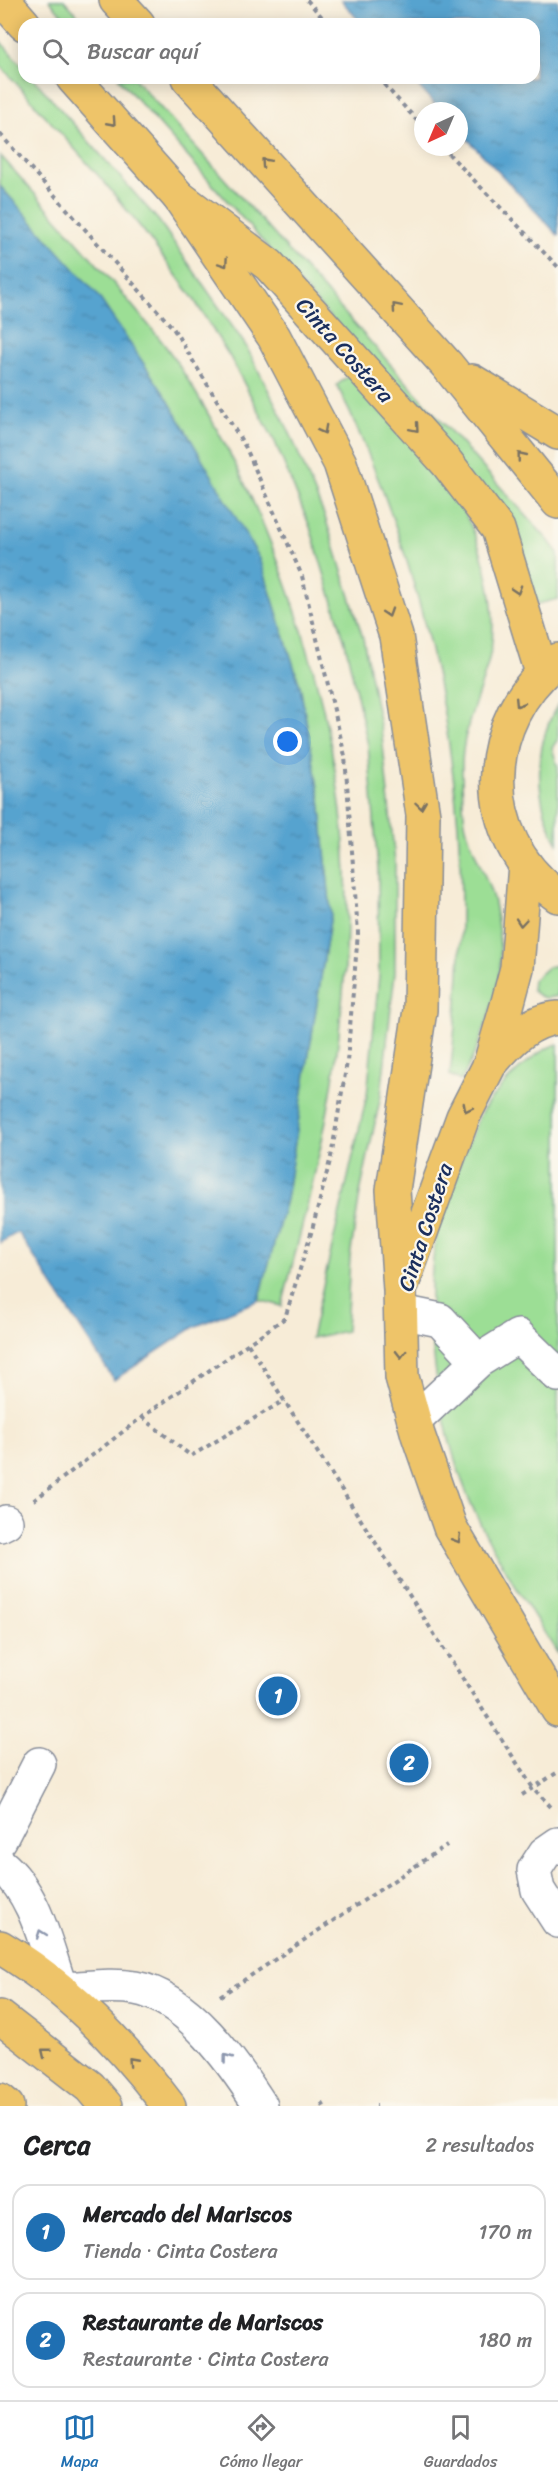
<!DOCTYPE html>
<html lang="es">
<head>
<meta charset="utf-8">
<style>
  body { margin:0; font-family:Sriracha,sans-serif; background:#f2f2f2; color:#202124 }
  .compass { position:absolute; left:414px; top:102px; width:54px; height:54px; border-radius:50%; background:#fff; box-shadow:0 3px 15px #0003; rotate:224deg }
  .you { position:absolute; left:288px; top:742px; width:21px; height:21px; margin:-15px; border:4px solid #fff; border-radius:50%; background:#1a73e8; box-shadow:0 0 0 9px #1a73e833 }
  .badge { display:grid; place-items:center; width:39px; height:39px; border-radius:50%; background:#1f6fb2; color:#fff; font-size:20px; font-weight:700 }
  .pin { position:absolute; translate:-50% -50%; border:3px solid #fff; box-shadow:0 2px 6px #0006 }
  .list { margin:0; padding:0; list-style:none }
  h2 { display:flex; justify-content:space-between; align-items:center; height:78px; margin:0; padding:0 24px; font-size:26px }
  h2 small { font-size:20px; font-weight:400; color:#757577 }
  .list li { display:grid; grid-template-columns:39px 1fr auto; gap:18px; align-items:center; box-sizing:border-box; height:96px; margin:0 12px 12px; padding:0 12px; border:2px solid #e0e0e0; border-radius:18px }
  .list b { display:block; font-size:22px; white-space:nowrap }
  .list p { margin:0; font-size:20px; white-space:nowrap; color:#757577 }
  .list em { font-size:20px; font-style:normal; color:#757577 }
  .icon { flex:none; width:33px; height:33px; fill:none; stroke:currentColor; stroke-width:2; stroke-linecap:round; stroke-linejoin:round }
  .map { position:relative; flex:none; width:558px; height:2106px; overflow:hidden }
  .search { position:absolute; background:#fff; box-shadow:0 3px 15px #0003; left:18px; right:18px; top:18px; height:66px; display:flex; align-items:center; gap:15px; box-sizing:border-box; padding:0 21px; border-radius:18px; color:#757577; font-size:22px }
  .sheet { height:294px; background:#fff }
  nav { display:flex; justify-content:space-around; align-items:center; box-sizing:border-box; height:84px; border-top:2px solid #e0e0e0; background:#fff; font-size:16px; color:#757577 }
  nav a { display:grid; justify-items:center; gap:3px }
  nav .on { color:#1f6fb2 }
  .map>svg:first-child { display:block }
  .grass { fill:#9cde95; stroke:#5c867a; stroke-width:1.5 }
  .water { fill:url(#water-ripples); stroke:#386996; stroke-width:1.5 }
  .lines { fill:none; stroke-linecap:round; stroke-linejoin:round }
  .minor-casing { stroke:#898e9a; stroke-width:36 }
  .major-casing { stroke:#898e9a; stroke-width:36 }
  .highway-casing { stroke:#898e9a; stroke-width:36 }
  .path { stroke:#898e9a; stroke-width:4; stroke-dasharray:4.5 4.5; stroke-linecap:butt }
  .minor { stroke:#fff; stroke-width:33 }
  .major { stroke:#eec469; stroke-width:33 }
  .highway { stroke:#eec469; stroke-width:33 }
  .oneway { stroke:#7a7263 }
  .oneway2 { stroke:#8d97ae }
  .labels { text-anchor:middle; dominant-baseline:central; stroke-width:4.5; stroke-linejoin:round; paint-order:stroke }
  .street-label { font-size:22px; fill:#1b2f5e; stroke:#fbf7ec }
</style>
</head>
<body>
<div class="map">
<svg width="558" height="2106" viewBox="0 0 558 2106">
  <defs>
    <pattern id="water-ripples" width="26" height="14" patternUnits="userSpaceOnUse" patternTransform="scale(1.5)"><rect width="26" height="14" fill="#56a3cf"/><path d="M2 4q2-2 4 0t4 0M15 11q2-2 4 0t4 0" fill="none" stroke="#4685ab"/></pattern>
  </defs>
  <rect width="100%" height="100%" fill="#fbf7ec"/>
  <filter id="ink" filterUnits="userSpaceOnUse"><feTurbulence type="fractalNoise" baseFrequency=".0167" numOctaves="2"/><feDisplacementMap in="SourceGraphic" scale="12" xChannelSelector="R" yChannelSelector="G"/><feConvolveMatrix kernelMatrix="1 2 1 2 8 2 1 2 1" color-interpolation-filters="sRGB"/></filter>
  <filter id="wash" filterUnits="userSpaceOnUse"><feTurbulence type="fractalNoise" baseFrequency=".008" numOctaves="4" result="noise"/><feDisplacementMap in="SourceGraphic" scale="24" xChannelSelector="R" yChannelSelector="G"/><feGaussianBlur stdDeviation="1.35" result="paint"/><feColorMatrix in="noise" values="0 0 0 0 0 0 0 0 0 0 0 0 0 0 0 0 0 1.4 0 .05"/><feComposite in="paint" operator="in"/></filter>
  <g filter="url(#wash)">
    <rect width="100%" height="100%" fill="#f7ecd7"/>
    <!-- grass -->
    <path class="grass" d="M49,0H64L86,24H70Z
      M0,41L24,68V78H33L159,221L246,346L289,431L325,517L363,638L382,736L395,862V972L381,1095L360,1193L350,1257L346,1331L311,1338L367,1095L379,976L378,869L368,745L345,642L310,527L275,442L230,357L193,298L146,234L105,183L0,65Z
      M118,78H134L548,540L558,553V599L538,604L390,385Z
      M0,155C42,202 85,249 125,297C145,321 167,345 183,372C283,530 347,727 347,915C347,950 344,987 340,1022C332,1118 305,1213 282,1306L259,1300L286,1199L331,914L320,799L300,686L260,559L96,294L0,186Z
      M350,375C392,422 454,478 476,538C490,576 499,623 488,663C479,696 463,729 462,763C462,782 462,804 465,822C470,850 488,875 494,903C498,924 503,953 499,975C492,1012 479,1048 461,1081L450,1075C456,1021 461,967 461,912C462,731 416,547 337,385Z
      M558,704V739L552,748L558,767V843C534,801 533,747 558,704Z
      M558,965V996C546,999 541,999 532,990L533,980L548,967Z
      M558,1044V1654C533,1614 507,1575 485,1533C438,1444 416,1308 442,1210C448,1187 460,1164 469,1142C473,1133 476,1122 481,1113C493,1093 535,1049 558,1044Z"/>
    <!-- water -->
    <path class="water" d="M341,0H558V235L459,130V111H441L411,78H534V24H362Z
      M0,186L96,293L167,398L260,559L300,686L320,799L331,914L286,1199L259,1300L194,1327L114,1380L18,1232L0,1243Z"/>
  </g>
  <g filter="url(#ink)">
    <g class="lines">
      <defs>
        <path id="minor" d="M401,1312L440,1320L478,1361L414,1421
          M478,1361L518,1336L558,1375
          M0,1525L6,1522
          M0,1840L39,1764
          M558,1844L545,1853L534,1870L538,1890L558,1921
          M0,1864C36,1893 46,1947 61,1989C86,1988 111,1984 135,1988C188,1997 234,2064 261,2106"/>
        <path id="major" d="M3,0L24,24
          M116,0L138,24
          M73,78L179,197L269,265L447,463L498,529L542,673
          M188,78L447,365L558,502
          M472,381L558,433"/>
        <path id="highway" d="M179,197L274,337L340,463L396,636L423,815L420,1010L393,1190L400,1290
          M558,660C480,720 475,837 558,896
          M525,864L517,968L507,1006L490,1064L463,1117L400,1290L402,1377L418,1435L450,1527L558,1710
          M492,1062C510,1041 530,1020 558,1018
          M0,1947C67,1987 122,2044 169,2106
          M0,2017L90,2087L106,2106
          M0,2100L7,2106"/>
      </defs>
      <!-- minor casing -->
      <use href="#minor" class="minor-casing"/>
      <!-- major casing -->
      <use href="#major" class="major-casing"/>
      <!-- highway casing -->
      <use href="#highway" class="highway-casing"/>
      <!-- path -->
      <path class="path" d="M307,0L328,24
        M378,78L423,127
        M0,134L173,328L246,448L302,576L345,756L358,933L347,1062L331,1157L312,1230L285,1318L142,1417L33,1501
        M442,147L558,267
        M248,1344L533,1788L553,1809
        M142,1417L191,1456L285,1400
        M522,1795L558,1772
        M220,1996L447,1845
        M321,2106L326,2103L327,2106
        M376,2106H377"/>
      <!-- minor -->
      <use href="#minor" class="minor"/>
      <!-- major -->
      <use href="#major" class="major"/>
      <!-- highway -->
      <use href="#highway" class="highway"/>
    </g>
    <!-- one-way arrows -->
    <defs><path id="oneway-chevron" d="M-2-3.5L2.5 0L-2 3.5" fill="none" stroke-width="1.6" stroke-linecap="round" stroke-linejoin="round" transform="scale(1.5)"/></defs>
    <g class="oneway">
      <use href="#oneway-chevron" transform="translate(112 122) rotate(48)"/>
      <use href="#oneway-chevron" transform="translate(265 162) rotate(-132)"/>
      <use href="#oneway-chevron" transform="translate(224 263) rotate(56)"/>
      <use href="#oneway-chevron" transform="translate(396 307) rotate(-131)"/>
      <use href="#oneway-chevron" transform="translate(415 428) rotate(49)"/>
      <use href="#oneway-chevron" transform="translate(323 430) rotate(62)"/>
      <use href="#oneway-chevron" transform="translate(521 456) rotate(-129)"/>
      <use href="#oneway-chevron" transform="translate(517 590) rotate(73)"/>
      <use href="#oneway-chevron" transform="translate(388 613) rotate(72)"/>
      <use href="#oneway-chevron" transform="translate(519 703) rotate(122)"/>
      <use href="#oneway-chevron" transform="translate(421 805) rotate(82)"/>
      <use href="#oneway-chevron" transform="translate(521 922) rotate(95)"/>
      <use href="#oneway-chevron" transform="translate(467 1108) rotate(117)"/>
      <use href="#oneway-chevron" transform="translate(401 1354) rotate(90)"/>
      <use href="#oneway-chevron" transform="translate(457 1539) rotate(59)"/>
      <use href="#oneway-chevron" transform="translate(45 2052) rotate(-141)"/>
      <use href="#oneway-chevron" transform="translate(132 2061) rotate(-132)"/>
    </g>
    <g class="oneway2">
      <use href="#oneway-chevron" transform="translate(41 1934) rotate(-110)"/>
      <use href="#oneway-chevron" transform="translate(227 2058) rotate(-127)"/>
    </g>
  </g>
  <g class="labels">
    <!-- street labels -->
    <g class="street-label">
      <text transform="translate(345 350) rotate(48)">Cinta Costera</text>
      <text transform="translate(425 1227) rotate(-72)">Cinta Costera</text>
    </g>
  </g>
</svg>
<svg class="compass" viewBox="-18 -18 36 36"><path d="M0-13l5 13h-10z" fill="#e53935"/><path d="M0 13l5-13h-10z" fill="#757577"/></svg>
<div class="you"></div>
<div class="pin badge" style="left:278px;top:1696px">1</div>
<div class="pin badge" style="left:409px;top:1763px">2</div>
<div class="search"><svg class="icon" aria-label="search" viewBox="0 0 24 24"><circle cx="10" cy="10" r="6"/><path d="M15 15l6 6"/></svg>Buscar aquí</div>
</div>
<section class="sheet">
<h2>Cerca<small>2 resultados</small></h2>
<ul class="list">
<li><span class="badge">1</span><div><b>Mercado del Mariscos</b><p>Tienda · Cinta Costera</p></div><em>170 m</em></li>
<li><span class="badge">2</span><div><b>Restaurante de Mariscos</b><p>Restaurante · Cinta Costera</p></div><em>180 m</em></li>
</ul>
</section>
<nav>
<a class="on"><svg class="icon" aria-label="map" viewBox="0 0 24 24"><path d="M3 6l6-2 6 2 6-2v14l-6 2-6-2-6 2zM9 4v14M15 6v14"/></svg>Mapa</a>
<a><svg class="icon" aria-label="directions" viewBox="0 0 24 24"><path d="M12 3l9 9-9 9-9-9zM9 14v-3h6M13 9l2 2-2 2"/></svg>Cómo llegar</a>
<a><svg class="icon" aria-label="saved" viewBox="0 0 24 24"><path d="M7 4h10v16l-5-4-5 4z"/></svg>Guardados</a>
</nav>
</body>
</html>
